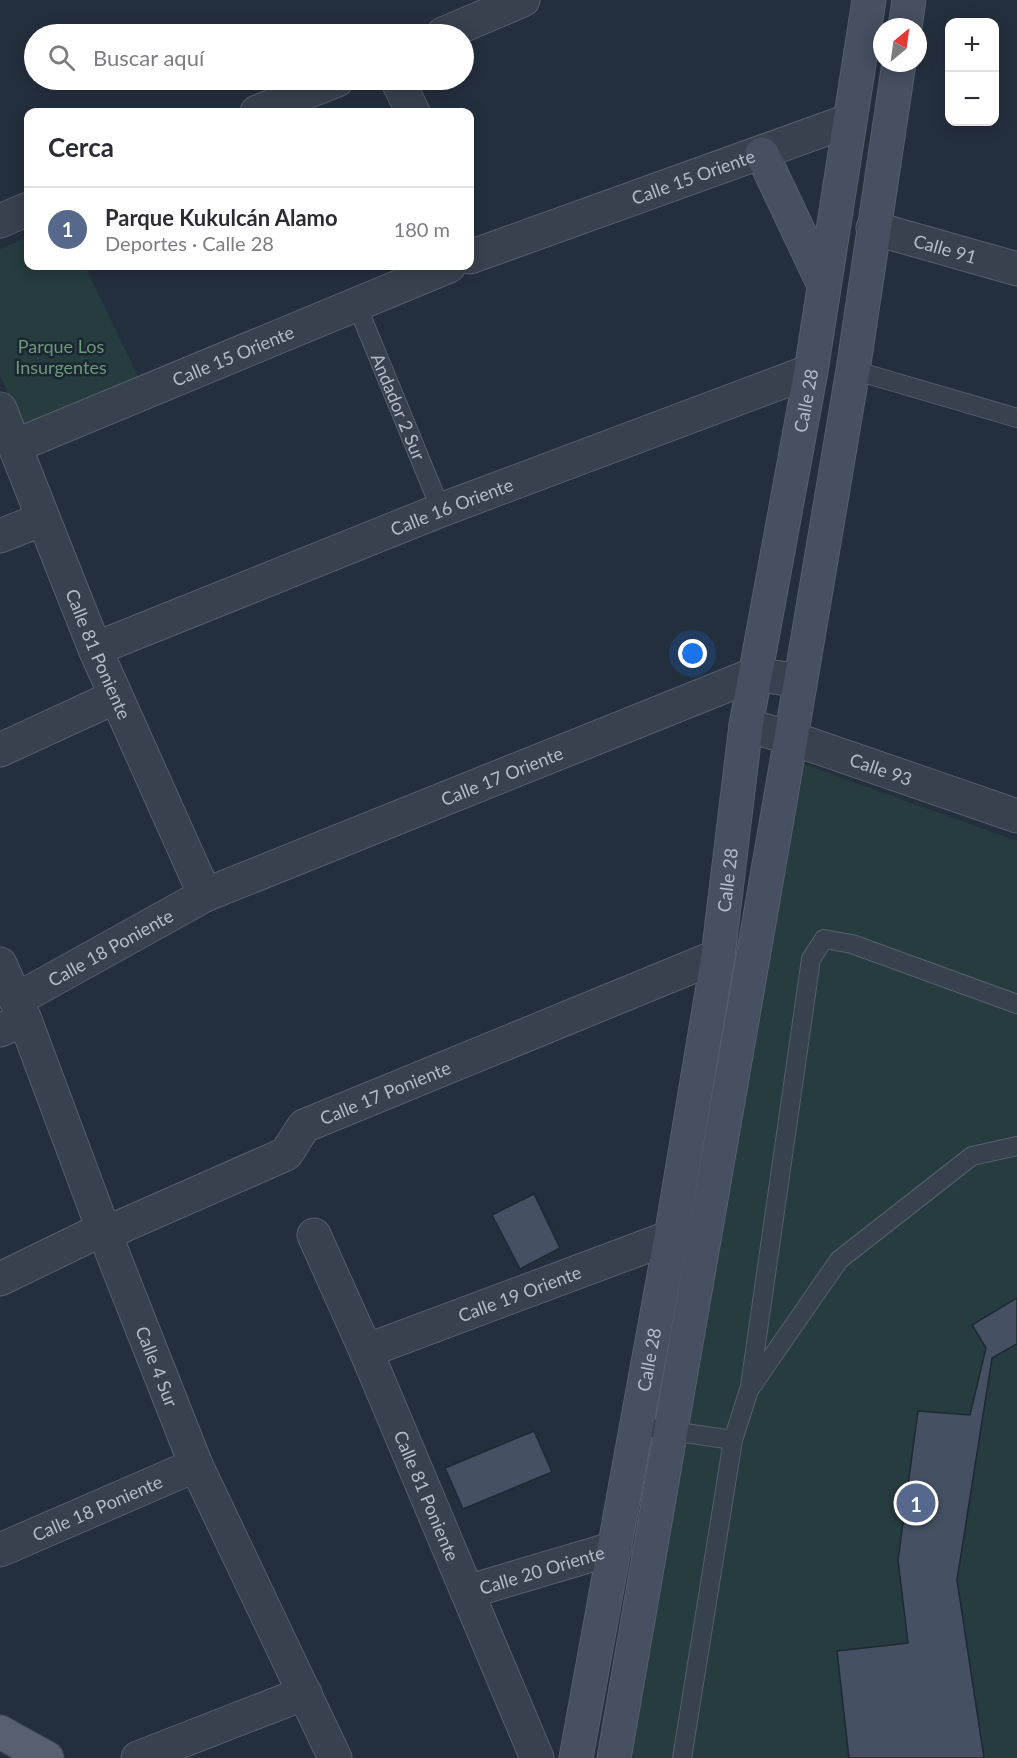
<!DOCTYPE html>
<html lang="es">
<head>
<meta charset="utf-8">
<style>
  body { margin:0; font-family:Lato,sans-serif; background:#f2f2f3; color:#2b2b33 }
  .controls { position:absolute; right:18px; top:18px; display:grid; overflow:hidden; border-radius:12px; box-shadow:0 3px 15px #0003 }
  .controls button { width:54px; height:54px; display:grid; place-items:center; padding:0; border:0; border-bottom:2px solid #e1e1e2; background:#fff; color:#2b2b33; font:30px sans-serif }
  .compass { position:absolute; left:873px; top:18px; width:54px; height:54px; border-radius:50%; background:#fff; box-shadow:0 3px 15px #0003; rotate:29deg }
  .you { position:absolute; left:693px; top:654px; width:21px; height:21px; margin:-15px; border:4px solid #fff; border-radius:50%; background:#1a73e8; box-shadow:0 0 0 9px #1a73e833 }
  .badge { display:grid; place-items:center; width:39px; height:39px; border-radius:50%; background:#56698c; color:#fff; font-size:20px; font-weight:700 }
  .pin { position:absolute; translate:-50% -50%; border:3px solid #fff; box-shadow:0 2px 6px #0006 }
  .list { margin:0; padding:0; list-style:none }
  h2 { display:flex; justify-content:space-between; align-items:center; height:78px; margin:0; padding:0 24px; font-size:26px }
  h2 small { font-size:20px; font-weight:400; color:#7c7c81 }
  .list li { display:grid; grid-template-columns:39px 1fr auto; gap:18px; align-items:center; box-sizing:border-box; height:84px; padding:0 24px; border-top:2px solid #e1e1e2 }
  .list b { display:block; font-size:22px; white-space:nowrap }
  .list p { margin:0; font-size:20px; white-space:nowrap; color:#7c7c81 }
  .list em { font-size:20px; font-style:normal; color:#7c7c81 }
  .icon { flex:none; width:33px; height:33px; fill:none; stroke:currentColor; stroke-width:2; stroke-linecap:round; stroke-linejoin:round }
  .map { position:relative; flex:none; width:1017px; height:1758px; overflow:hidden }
  .search { position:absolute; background:#fff; box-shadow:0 3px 15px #0003; left:24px; top:24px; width:450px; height:66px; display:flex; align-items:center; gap:15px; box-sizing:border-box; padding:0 21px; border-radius:33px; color:#7c7c81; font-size:22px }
  .panel { position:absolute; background:#fff; box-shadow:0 3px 15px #0003; left:24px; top:108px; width:450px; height:162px; border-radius:12px }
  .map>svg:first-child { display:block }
  .green { fill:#263c3f }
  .building { fill:#455162; stroke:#1f2835; stroke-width:1.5 }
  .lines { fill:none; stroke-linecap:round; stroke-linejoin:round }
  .lane-casing { stroke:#565f6c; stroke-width:20 }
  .street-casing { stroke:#565f6c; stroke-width:35 }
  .secondary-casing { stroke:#565f6c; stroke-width:35 }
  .primary-casing { stroke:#414a57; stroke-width:35 }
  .lane { stroke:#38414e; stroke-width:18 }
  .street { stroke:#38414e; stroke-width:33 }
  .secondary { stroke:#465061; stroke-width:33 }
  .primary { stroke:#56606e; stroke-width:33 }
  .labels { text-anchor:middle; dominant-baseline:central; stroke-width:5; stroke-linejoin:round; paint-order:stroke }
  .street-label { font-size:18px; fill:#b4bcc9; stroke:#1d2633 }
  .park-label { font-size:18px; fill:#6b9a76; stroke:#1d2633 }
</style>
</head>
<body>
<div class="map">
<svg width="1017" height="1758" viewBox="0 0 1017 1758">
  <rect width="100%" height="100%" fill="#242f3e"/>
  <!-- green -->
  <path class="green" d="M28,237V266H85L144,389L26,434L0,376V249Z
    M787,758L1017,841V1758H614Z"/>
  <!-- building -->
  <path class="building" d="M534,1194L560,1248L520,1269L492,1215Z
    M1017,1298V1344L992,1358L957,1580L984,1758H849L837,1651L908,1643L898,1560L918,1411L970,1415L986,1348L972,1325Z
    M534,1431L552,1472L463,1509L445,1468Z"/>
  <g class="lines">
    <defs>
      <g id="lane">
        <path id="s1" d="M356,303L441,510"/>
        <path d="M853,370L1017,418"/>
        <path d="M750,1386L811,959L824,939L852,944L1017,1004"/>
        <path d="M637,1426L733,1440"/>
        <path d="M682,1758L733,1440L749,1390L839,1260L972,1156L1017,1146"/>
      </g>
      <g id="street">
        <path d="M443,34L523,0"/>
        <path d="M397,80L413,112"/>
        <path d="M257,112L337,80"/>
        <path d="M0,221L28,209"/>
        <path id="s2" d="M873,228L1017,269"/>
        <path id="s3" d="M470,257L848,121"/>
        <path id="s4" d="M0,409L95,649L205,895"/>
        <path id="s5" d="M15,446L449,266"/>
        <path d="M0,536L43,519"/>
        <path id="s6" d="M95,649L441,510L811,371"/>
        <path id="s7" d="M746,725L791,738L1017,816"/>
        <path d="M0,750L115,697"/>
        <path id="s8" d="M0,964L25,1020L103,1229L196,1465L335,1758"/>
        <path id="s9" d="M16,1000L205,895L755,674L800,681"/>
        <path d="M0,1030L25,1020"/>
        <path id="s10" d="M314,1235L366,1351L537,1758"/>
        <path id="s11" d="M0,1279L103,1229L120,1227L286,1154L304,1126L718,956"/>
        <path id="s12" d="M366,1351L671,1237"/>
        <path id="s13" d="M0,1550L196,1465"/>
        <path id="s14" d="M467,1592L615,1548"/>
        <path d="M138,1758L305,1693"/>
      </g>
      <g id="secondary">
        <path d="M905,27L909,0"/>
        <path d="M762,154L823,283"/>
        <path id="s15" d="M576,1758L671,1237L718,956L746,725L811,371L869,0"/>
        <path d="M614,1758L791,738L853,370L899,63"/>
      </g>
      <path id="primary" d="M0,1732L47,1758"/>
    </defs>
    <!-- lane casing -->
    <use href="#lane" class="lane-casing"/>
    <!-- street casing -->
    <use href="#street" class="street-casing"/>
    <!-- secondary casing -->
    <use href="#secondary" class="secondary-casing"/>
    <!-- primary casing -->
    <use href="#primary" class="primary-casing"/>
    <!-- lane -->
    <use href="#lane" class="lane"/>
    <!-- street -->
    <use href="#street" class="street"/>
    <!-- secondary -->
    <use href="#secondary" class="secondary"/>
    <!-- primary -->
    <use href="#primary" class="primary"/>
  </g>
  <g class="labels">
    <!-- street labels -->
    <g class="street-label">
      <text stroke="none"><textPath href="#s3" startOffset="237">Calle 15 Oriente</textPath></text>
      <text stroke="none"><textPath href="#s2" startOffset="75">Calle 91</textPath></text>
      <text stroke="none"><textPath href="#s5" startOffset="236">Calle 15 Oriente</textPath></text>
      <text stroke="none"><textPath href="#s15" startOffset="1377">Calle 28</textPath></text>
      <text stroke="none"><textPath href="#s1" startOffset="112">Andador 2 Sur</textPath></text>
      <text stroke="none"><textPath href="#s6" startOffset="384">Calle 16 Oriente</textPath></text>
      <text stroke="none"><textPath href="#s4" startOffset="264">Calle 81 Poniente</textPath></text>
      <text stroke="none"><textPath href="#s7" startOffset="142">Calle 93</textPath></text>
      <text stroke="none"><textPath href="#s9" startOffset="536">Calle 17 Oriente</textPath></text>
      <text stroke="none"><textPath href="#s15" startOffset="891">Calle 28</textPath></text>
      <text stroke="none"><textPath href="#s9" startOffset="108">Calle 18 Poniente</textPath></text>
      <text stroke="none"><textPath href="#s11" startOffset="434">Calle 17 Poniente</textPath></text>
      <text stroke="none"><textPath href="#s12" startOffset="164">Calle 19 Oriente</textPath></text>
      <text stroke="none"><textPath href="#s15" startOffset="405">Calle 28</textPath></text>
      <text stroke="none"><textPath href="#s8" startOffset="432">Calle 4 Sur</textPath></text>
      <text stroke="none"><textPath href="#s10" startOffset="284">Calle 81 Poniente</textPath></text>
      <text stroke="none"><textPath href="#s13" startOffset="106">Calle 18 Poniente</textPath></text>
      <text stroke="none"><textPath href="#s14" startOffset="78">Calle 20 Oriente</textPath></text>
    </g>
    <!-- park labels -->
    <g class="park-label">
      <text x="61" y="346">Parque Los<tspan x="61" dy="21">Insurgentes</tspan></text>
    </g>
  </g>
</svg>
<div class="controls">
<button>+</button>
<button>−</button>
</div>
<svg class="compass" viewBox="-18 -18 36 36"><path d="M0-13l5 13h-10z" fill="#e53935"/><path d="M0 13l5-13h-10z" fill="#7c7c81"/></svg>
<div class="you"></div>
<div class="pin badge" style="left:916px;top:1503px">1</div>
<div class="search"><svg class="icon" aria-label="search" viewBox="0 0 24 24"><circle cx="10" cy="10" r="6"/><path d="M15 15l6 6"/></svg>Buscar aquí</div>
<section class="panel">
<h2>Cerca<small></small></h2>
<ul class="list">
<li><span class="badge">1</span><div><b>Parque Kukulcán Alamo</b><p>Deportes · Calle 28</p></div><em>180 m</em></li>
</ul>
</section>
</div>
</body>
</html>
